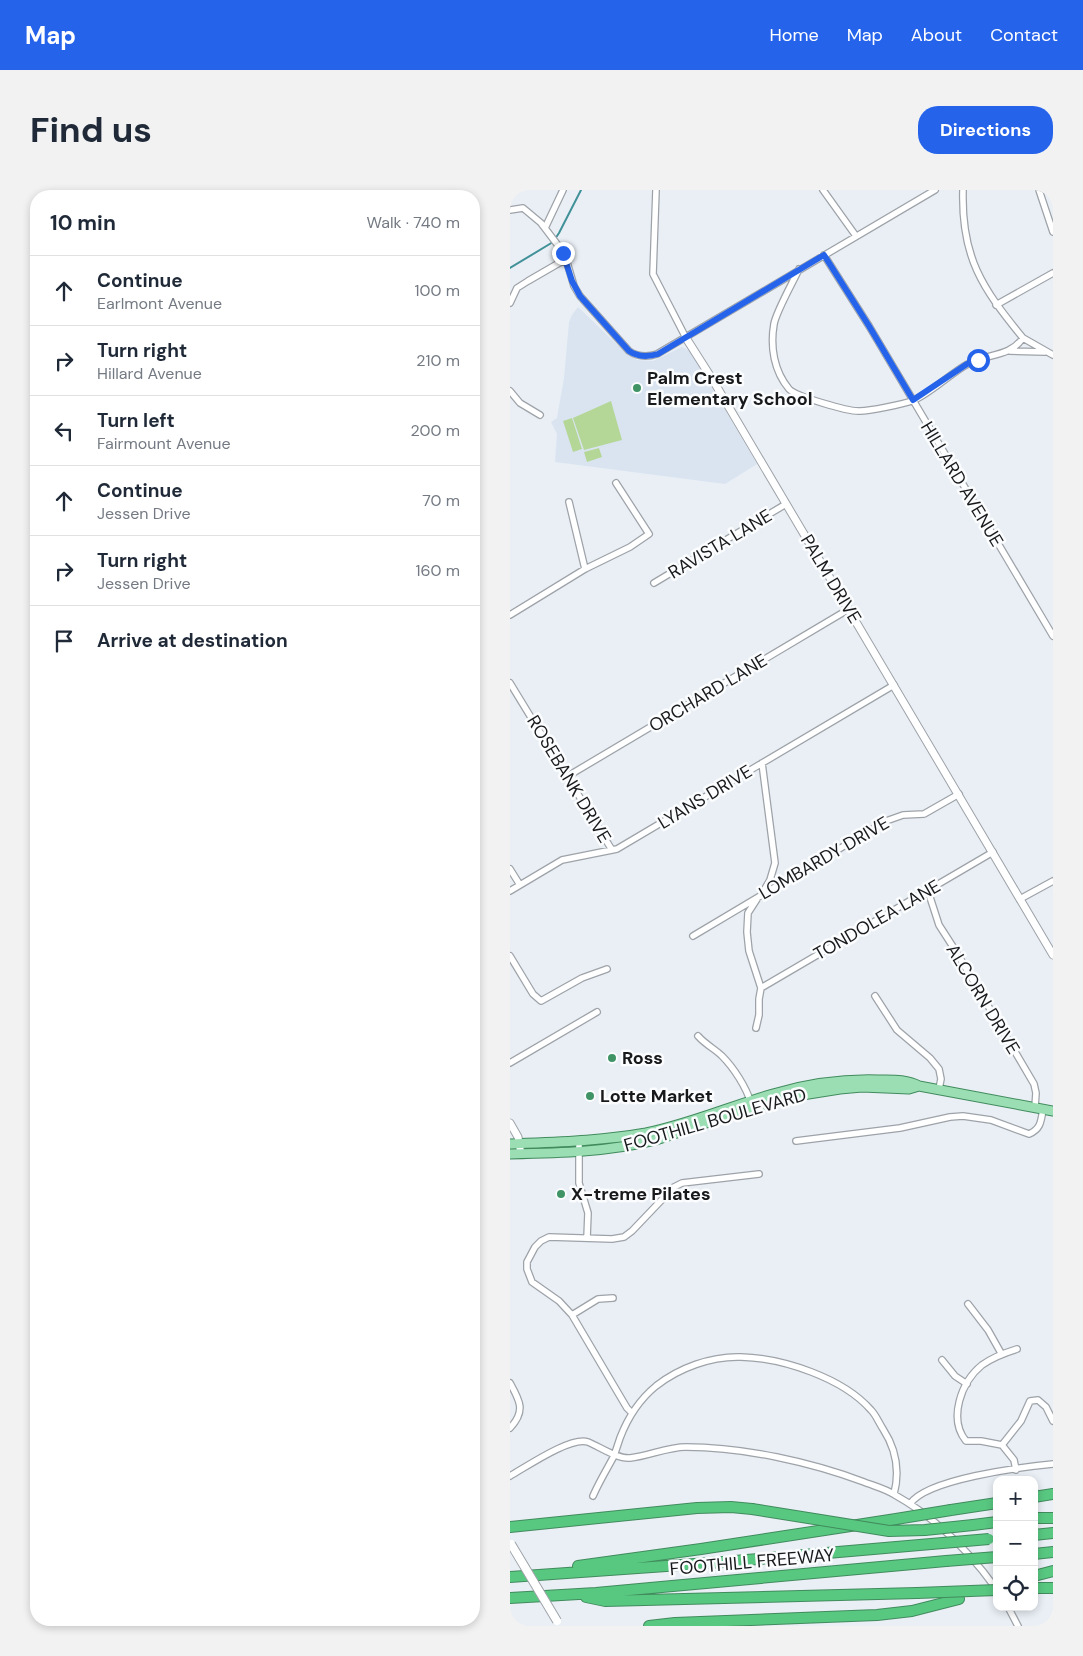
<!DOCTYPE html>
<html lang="en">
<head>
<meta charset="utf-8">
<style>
  body { margin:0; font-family:"DM Sans",sans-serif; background:#f2f2f3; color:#1f2937 }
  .controls { position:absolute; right:15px; bottom:15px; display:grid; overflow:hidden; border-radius:10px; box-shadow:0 2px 8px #0003 }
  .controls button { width:45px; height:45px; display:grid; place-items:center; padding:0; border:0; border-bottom:1px solid #e0e1e3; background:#fff; color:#1f2937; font:25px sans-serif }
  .stop { position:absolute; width:15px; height:15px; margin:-11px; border:4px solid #2563eb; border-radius:50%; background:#fff }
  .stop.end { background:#2563eb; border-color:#fff; box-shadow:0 1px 5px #0008 }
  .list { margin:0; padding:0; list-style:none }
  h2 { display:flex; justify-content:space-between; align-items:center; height:65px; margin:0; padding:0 20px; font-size:21px }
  h2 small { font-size:16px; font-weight:400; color:#747a83 }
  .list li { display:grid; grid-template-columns:32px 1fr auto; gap:15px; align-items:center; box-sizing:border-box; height:70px; padding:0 20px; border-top:1px solid #e0e1e3 }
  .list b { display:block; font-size:19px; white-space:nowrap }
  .list p { margin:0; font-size:16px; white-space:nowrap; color:#747a83 }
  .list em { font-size:16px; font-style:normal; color:#747a83 }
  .icon { flex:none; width:28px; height:28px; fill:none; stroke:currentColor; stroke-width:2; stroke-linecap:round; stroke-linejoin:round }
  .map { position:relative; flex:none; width:543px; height:1436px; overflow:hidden; border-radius:20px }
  header { display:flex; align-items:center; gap:30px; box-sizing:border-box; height:70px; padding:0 25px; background:#2563eb; color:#fff }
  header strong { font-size:24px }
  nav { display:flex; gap:28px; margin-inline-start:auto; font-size:18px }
  .intro { display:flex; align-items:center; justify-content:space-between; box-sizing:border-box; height:120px; padding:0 30px }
  h1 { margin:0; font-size:35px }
  .button { padding:12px 22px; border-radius:20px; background:#2563eb; color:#fff; font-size:18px; font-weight:700 }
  main { display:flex; gap:30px; padding:0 30px }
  aside { flex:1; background:#fff; border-radius:20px; box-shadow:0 2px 8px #0003 }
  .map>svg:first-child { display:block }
  .built { fill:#dae4f1 }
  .green { fill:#b4d798 }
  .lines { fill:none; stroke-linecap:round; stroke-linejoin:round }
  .stream { stroke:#419198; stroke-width:2 }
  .minor-casing { stroke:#9ea3a9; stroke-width:8 }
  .tertiary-casing { stroke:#9ea3a9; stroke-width:9 }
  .primary-casing { stroke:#418b5d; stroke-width:11 }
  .motorway-casing { stroke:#418b5d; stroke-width:12 }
  .minor { stroke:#fff; stroke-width:5.5 }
  .tertiary { stroke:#fff; stroke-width:7 }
  .primary { stroke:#9bdeb3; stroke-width:9 }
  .motorway { stroke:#58c881; stroke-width:10 }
  .secondary-bridge-casing { stroke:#9ea3a9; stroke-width:10; stroke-linecap:butt }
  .motorway-bridge-casing { stroke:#418b5d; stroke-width:12; stroke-linecap:butt }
  .secondary-bridge { stroke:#fff; stroke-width:8 }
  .motorway-bridge { stroke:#58c881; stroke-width:10 }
  .route { stroke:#2563eb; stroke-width:6 }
  .poi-dot { fill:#3f9365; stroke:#fafcfe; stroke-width:2 }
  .labels { text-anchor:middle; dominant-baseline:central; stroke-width:5; stroke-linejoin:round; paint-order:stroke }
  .poi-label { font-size:18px; font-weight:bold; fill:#17191b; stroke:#fafcfe; text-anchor:start }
  .street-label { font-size:18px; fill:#17191b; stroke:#fafcfe }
</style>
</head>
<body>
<header>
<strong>Map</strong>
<nav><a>Home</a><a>Map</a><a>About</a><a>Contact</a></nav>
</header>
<div class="intro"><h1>Find us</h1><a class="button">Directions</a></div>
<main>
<aside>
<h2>10 min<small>Walk · 740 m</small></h2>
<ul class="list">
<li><svg class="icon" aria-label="ahead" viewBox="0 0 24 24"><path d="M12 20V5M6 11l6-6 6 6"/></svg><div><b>Continue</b><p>Earlmont Avenue</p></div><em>100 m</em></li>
<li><svg class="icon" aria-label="right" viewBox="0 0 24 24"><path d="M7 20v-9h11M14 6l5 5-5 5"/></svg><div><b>Turn right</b><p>Hillard Avenue</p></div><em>210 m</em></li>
<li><svg class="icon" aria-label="left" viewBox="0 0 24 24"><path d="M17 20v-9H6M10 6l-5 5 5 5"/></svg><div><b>Turn left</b><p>Fairmount Avenue</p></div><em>200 m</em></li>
<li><svg class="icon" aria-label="ahead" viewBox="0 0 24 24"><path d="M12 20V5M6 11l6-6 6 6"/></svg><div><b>Continue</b><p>Jessen Drive</p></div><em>70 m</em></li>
<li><svg class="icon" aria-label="right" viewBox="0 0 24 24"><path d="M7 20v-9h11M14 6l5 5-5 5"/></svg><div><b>Turn right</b><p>Jessen Drive</p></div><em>160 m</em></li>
<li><svg class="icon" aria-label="arrive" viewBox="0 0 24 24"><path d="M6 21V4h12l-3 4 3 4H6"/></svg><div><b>Arrive at destination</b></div></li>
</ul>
</aside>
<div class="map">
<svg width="543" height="1436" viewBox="0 0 543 1436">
  <rect width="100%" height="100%" fill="#e9eff5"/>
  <!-- built -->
  <path class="built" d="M68,117L118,165L127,170L143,171L172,157L180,161L247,274L215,294L45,272L47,244L41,232L47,228L54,188L59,132L62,125Z"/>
  <!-- green -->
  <path class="green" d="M101,211L112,250L74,260L63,228Z
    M62,228L72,259L63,262L53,231Z
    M89,258L92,267L77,272L74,262Z"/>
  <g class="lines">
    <!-- stream -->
    <path class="stream" d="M0,78L43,52L49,43L71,0"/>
    <defs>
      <path id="minor" d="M146,0L143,84L176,148
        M313,0L346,46
        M453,0C451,67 472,98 513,148
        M529,0L543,42
        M0,20L13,18L31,33L50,58L56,69L64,96L70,106L119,161C128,167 138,167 147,164L425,0
        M35,38L53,0
        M314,65L359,136L543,446
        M289,79C283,92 266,122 264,134C260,157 264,181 279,199C285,206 339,222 350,221C360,221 393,214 402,211C418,205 440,184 456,175C476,163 499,168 513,148L543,165
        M0,113L7,98L18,91L56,69
        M486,115L543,83
        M500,161L535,162
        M0,201L10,213L30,225
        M59,312L75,379
        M144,393L276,314
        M0,425L75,379L120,357L139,344L106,293
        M0,493L102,660
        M252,573L265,673L260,690L253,702
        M58,586L339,419
        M0,679L10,695
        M0,701L52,670L107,659L384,495
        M418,701L429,735L447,763L524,894L526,903L525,917
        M510,709L543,691
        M183,746L376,631L393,625L414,624L449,604
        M0,766L23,804L31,811L72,788L97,779
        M251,798L483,662
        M365,806L387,840L420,868L429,879L431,889L429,899
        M246,838L249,825V809L251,798L239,761L237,742L238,723L247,709
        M188,846C196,855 205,859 212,866C224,878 236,897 241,913
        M0,873L87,822
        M69,951V993L78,1023L77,1048
        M286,951L390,938L440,927L453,926L481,930L519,944C531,939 531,931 533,919
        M458,1114L478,1140L491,1163
        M62,1125L88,1109L103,1108
        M432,1170L445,1186L457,1194
        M0,1193C10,1211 16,1221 0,1238
        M121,1222L117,1218L62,1125L49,1111L22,1092L17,1079V1072L25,1057L31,1051L39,1047L102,1049L114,1047L122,1041L164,997L172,993L249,984
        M492,1255L471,1251H456C438,1229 451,1192 472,1175C483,1167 494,1163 507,1159
        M492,1255L511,1231L520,1211L528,1210L536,1217L543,1231
        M492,1255L504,1270L506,1280
        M0,1286C16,1277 61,1246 78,1252C90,1257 107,1269 120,1268C139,1266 157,1257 176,1257C233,1257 301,1272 354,1292C364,1296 376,1299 385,1305C426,1328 460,1362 487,1400
        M83,1306C89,1292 97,1279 104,1266C106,1260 108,1254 110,1248C118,1227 129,1210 146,1196C169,1178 201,1166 231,1167C273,1168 333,1188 361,1220C366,1225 369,1233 373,1239C386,1259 390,1281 384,1304
        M400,1314C416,1289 512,1277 543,1274
        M498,1417L508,1436"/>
      <path id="tertiary" d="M176,148L204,192L543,765
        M0,933L8,947L11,964"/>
      <path id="primary" d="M0,954C46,952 91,951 136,943C180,934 221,916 263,904C297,894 334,889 368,890C382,890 397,889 409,896L543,921
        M0,964C49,963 98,962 146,950L243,917L286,906L330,899L352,897L399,899L409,896"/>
      <path id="motorway" d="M524,1307L543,1304
        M441,1320L487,1313
        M524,1328H543
        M463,1335L487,1332
        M0,1337L187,1318L221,1317L242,1319
        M524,1345L543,1343
        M524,1364L543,1362
        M68,1376L191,1359L386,1329
        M524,1386L543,1381
        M0,1387L213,1372L421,1354
        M524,1398H543
        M76,1407L95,1411L407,1403
        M0,1408L86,1403L436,1371
        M139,1436L165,1433L367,1425L402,1421L449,1409"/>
    </defs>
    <!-- minor casing -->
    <use href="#minor" class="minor-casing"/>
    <!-- tertiary casing -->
    <use href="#tertiary" class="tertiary-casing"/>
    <!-- primary casing -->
    <use href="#primary" class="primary-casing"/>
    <!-- motorway casing -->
    <use href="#motorway" class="motorway-casing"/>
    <!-- minor -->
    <use href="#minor" class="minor"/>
    <!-- tertiary -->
    <use href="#tertiary" class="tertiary"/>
    <!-- primary -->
    <use href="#primary" class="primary"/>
    <!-- motorway -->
    <use href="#motorway" class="motorway"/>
    <defs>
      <path id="secondary-bridge" d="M1,1354L47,1431"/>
      <path id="motorway-bridge" d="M242,1319L379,1341L415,1340L463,1335
        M386,1329L441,1320
        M421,1354L479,1349
        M436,1371L487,1367
        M407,1403L487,1400"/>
    </defs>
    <!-- secondary-bridge casing -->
    <use href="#secondary-bridge" class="secondary-bridge-casing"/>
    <!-- motorway-bridge casing -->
    <use href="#motorway-bridge" class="motorway-bridge-casing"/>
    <!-- secondary-bridge -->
    <use href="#secondary-bridge" class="secondary-bridge"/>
    <!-- motorway-bridge -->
    <use href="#motorway-bridge" class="motorway-bridge"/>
  </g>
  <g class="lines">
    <!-- route -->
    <path class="route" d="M53,63L62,91L70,106L119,161C128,167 138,167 148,164L314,65L359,136L403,210L457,174L468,170"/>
  </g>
  <!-- markers -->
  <g class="poi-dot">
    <circle cx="127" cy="198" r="5"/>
    <circle cx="102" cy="868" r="5"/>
    <circle cx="80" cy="906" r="5"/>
    <circle cx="51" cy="1004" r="5"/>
  </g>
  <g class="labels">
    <!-- poi labels -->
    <g class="poi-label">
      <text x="137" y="188">Palm Crest<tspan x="137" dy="21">Elementary School</tspan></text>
      <text x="112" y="868">Ross</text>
      <text x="90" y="906">Lotte Market</text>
      <text x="61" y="1004">X-treme Pilates</text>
    </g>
    <!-- street labels -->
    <g class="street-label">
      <text transform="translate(452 294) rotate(59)">HILLARD AVENUE</text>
      <text transform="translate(210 354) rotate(-31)">RAVISTA LANE</text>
      <text transform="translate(321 389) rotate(59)">PALM DRIVE</text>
      <text transform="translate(198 503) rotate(-31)">ORCHARD LANE</text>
      <text transform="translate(59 589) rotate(59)">ROSEBANK DRIVE</text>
      <text transform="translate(195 607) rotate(-31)">LYANS DRIVE</text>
      <text transform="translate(314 668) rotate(-30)">LOMBARDY DRIVE</text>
      <text transform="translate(367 730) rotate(-30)">TONDOLEA LANE</text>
      <text transform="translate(473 809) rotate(59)">ALCORN DRIVE</text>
      <text transform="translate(205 930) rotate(-16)">FOOTHILL BOULEVARD</text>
      <text transform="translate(242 1372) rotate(-5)">FOOTHILL FREEWAY</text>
    </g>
  </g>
</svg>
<div class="controls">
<button>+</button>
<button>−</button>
<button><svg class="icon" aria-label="locate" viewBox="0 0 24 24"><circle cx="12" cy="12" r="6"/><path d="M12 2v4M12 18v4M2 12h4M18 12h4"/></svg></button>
</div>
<div class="stop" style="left:468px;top:170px"></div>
<div class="stop end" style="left:53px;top:63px"></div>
</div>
</main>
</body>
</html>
